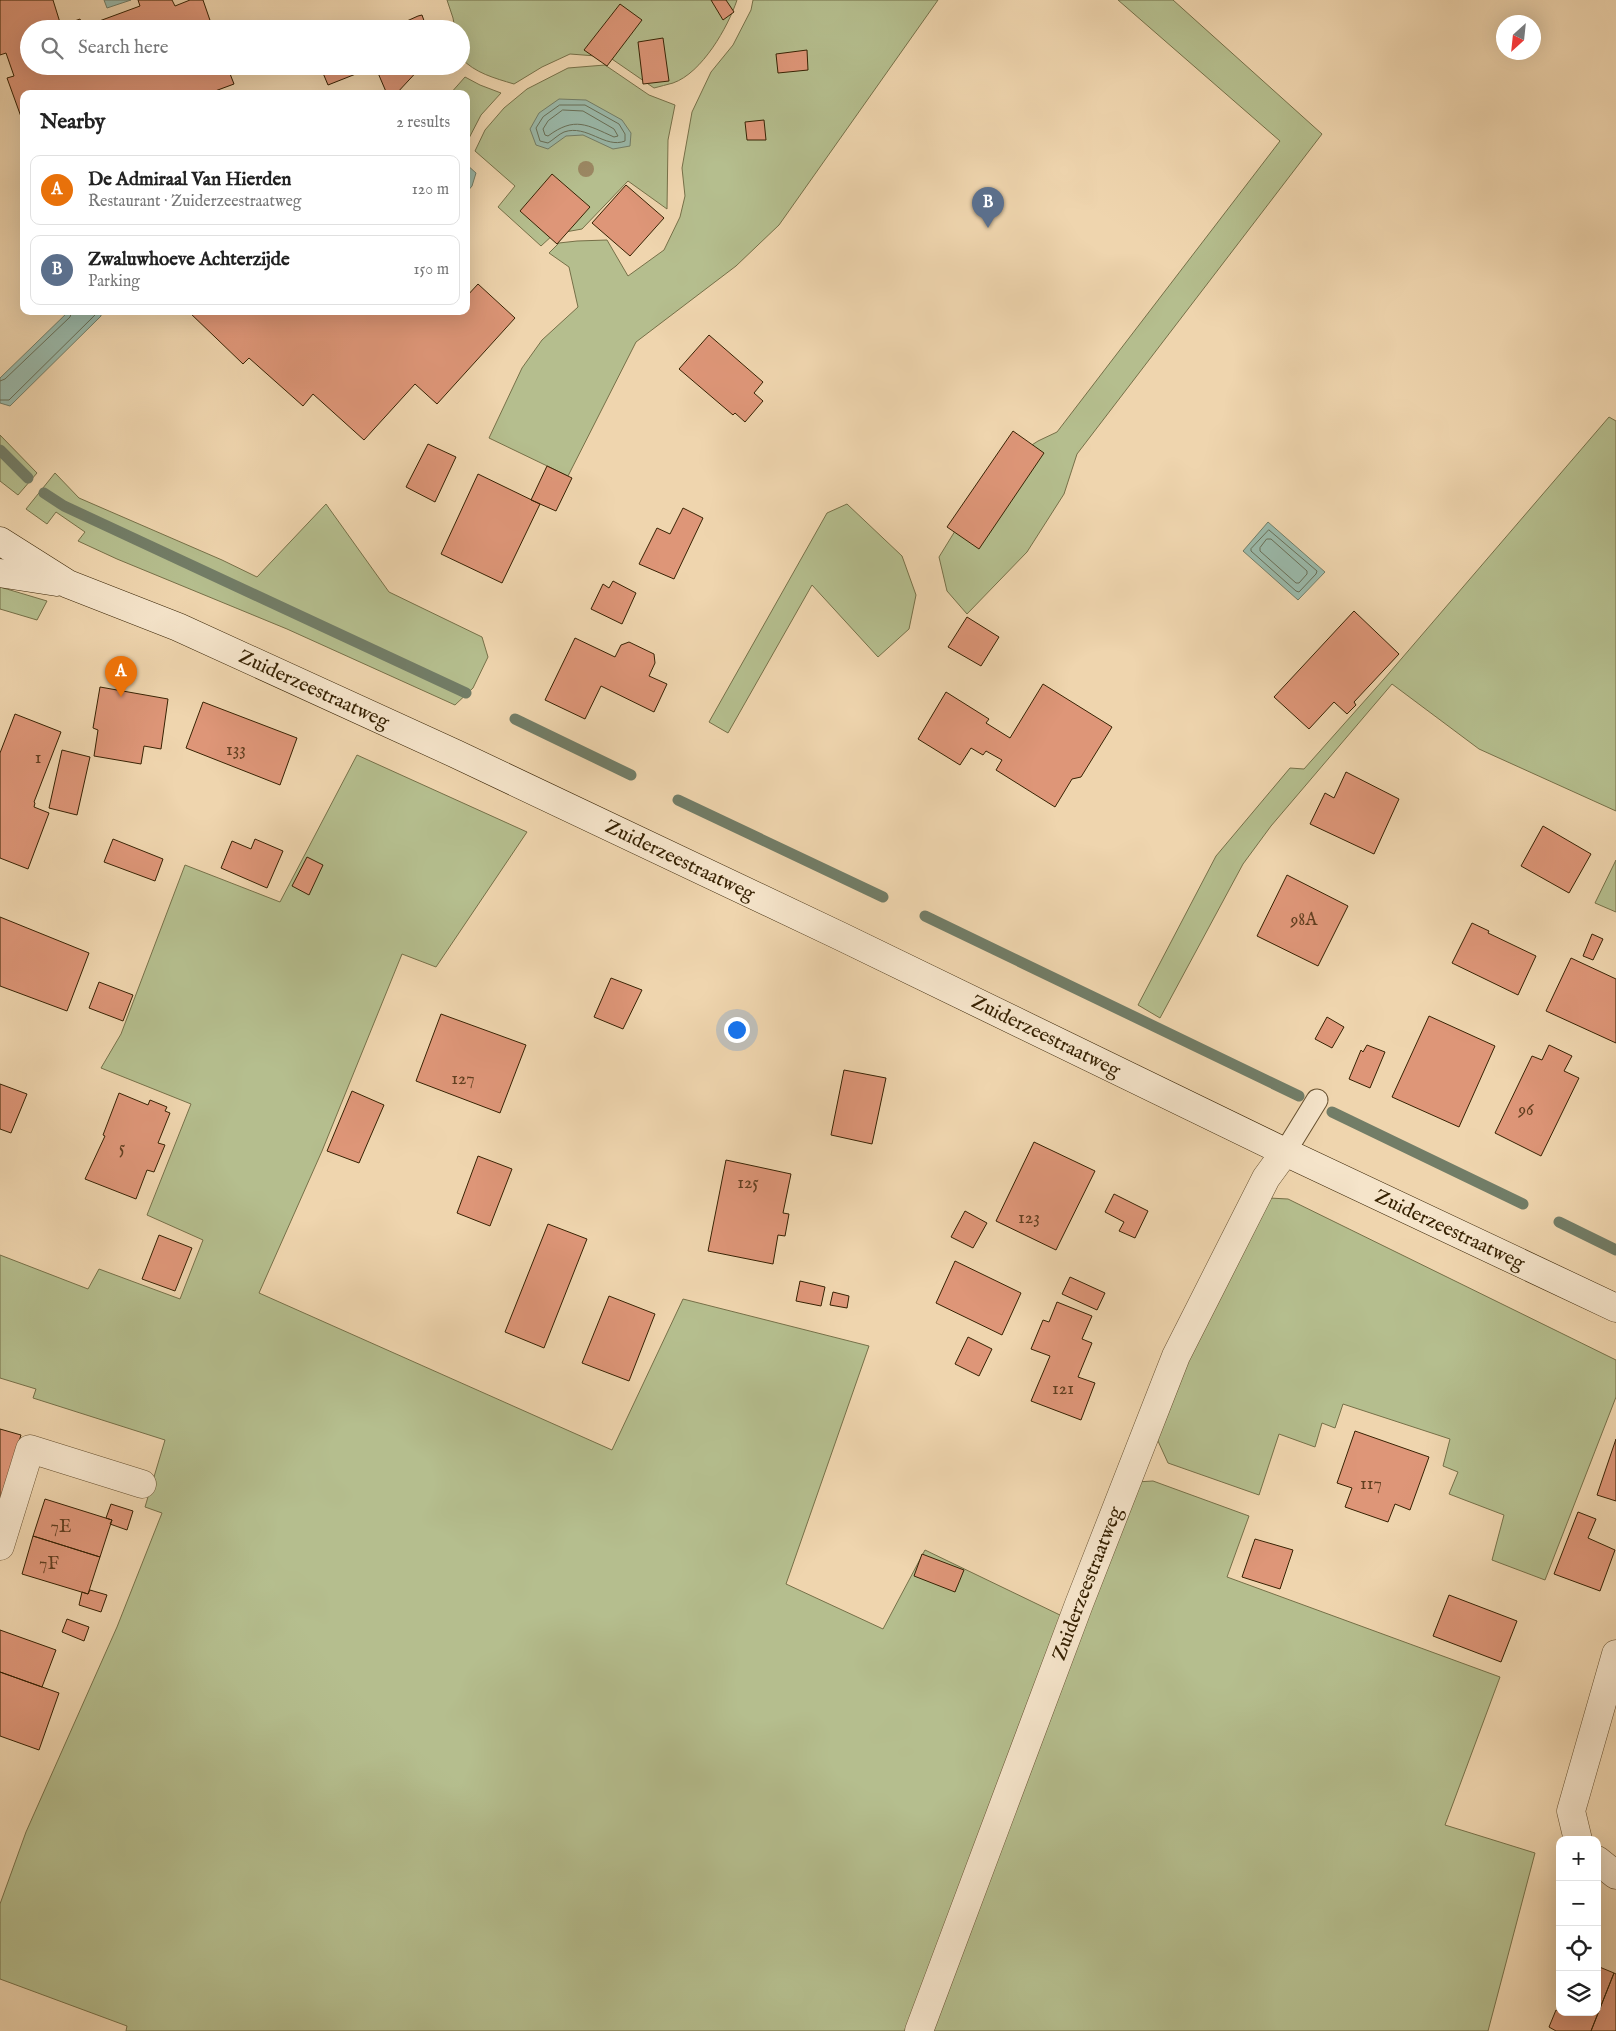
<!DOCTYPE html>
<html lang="en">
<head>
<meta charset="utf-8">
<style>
  body { margin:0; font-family:"IM FELL English",serif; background:#f2f2f2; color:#222 }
  .controls { position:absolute; right:15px; bottom:15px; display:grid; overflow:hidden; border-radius:10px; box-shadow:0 5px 20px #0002 }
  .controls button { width:45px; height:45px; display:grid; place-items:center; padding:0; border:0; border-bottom:1px solid #e0e0e0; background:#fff; color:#222; font:25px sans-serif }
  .compass { position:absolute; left:1496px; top:15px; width:45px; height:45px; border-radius:50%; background:#fff; box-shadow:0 5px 20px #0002; rotate:207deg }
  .you { position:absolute; left:736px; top:1029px; width:18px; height:18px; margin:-12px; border:4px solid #fff; border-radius:50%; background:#1a73e8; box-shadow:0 0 0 8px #1a73e833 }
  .badge { display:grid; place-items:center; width:32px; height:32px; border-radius:50%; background:#d93025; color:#fff; font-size:16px; font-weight:700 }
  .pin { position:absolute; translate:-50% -41px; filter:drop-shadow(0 1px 2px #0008) }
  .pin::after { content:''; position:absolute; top:26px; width:18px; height:15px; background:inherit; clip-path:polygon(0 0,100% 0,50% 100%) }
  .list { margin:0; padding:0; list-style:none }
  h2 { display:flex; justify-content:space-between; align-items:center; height:65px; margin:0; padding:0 20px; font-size:21px }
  h2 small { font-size:16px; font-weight:400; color:#767676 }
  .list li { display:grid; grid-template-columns:32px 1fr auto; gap:15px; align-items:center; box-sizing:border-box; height:70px; margin:0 10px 10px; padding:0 10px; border:1px solid #e0e0e0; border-radius:10px }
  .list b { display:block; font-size:19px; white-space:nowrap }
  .list p { margin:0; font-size:16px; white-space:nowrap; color:#767676 }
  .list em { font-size:16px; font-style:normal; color:#767676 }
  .icon { flex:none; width:28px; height:28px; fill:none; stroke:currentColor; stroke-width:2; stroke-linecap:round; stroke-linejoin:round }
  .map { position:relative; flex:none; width:1616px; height:2031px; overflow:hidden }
  .search { position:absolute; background:#fff; box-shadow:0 5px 20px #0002; left:20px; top:20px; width:450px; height:55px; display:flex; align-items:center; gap:12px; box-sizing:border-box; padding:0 18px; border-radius:28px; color:#767676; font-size:19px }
  .panel { position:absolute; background:#fff; box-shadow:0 5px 20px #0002; left:20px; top:90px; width:450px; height:225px; border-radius:10px }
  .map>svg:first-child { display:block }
  .green { fill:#b5be8e; stroke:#767048 }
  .water { fill:#9ab9aa; stroke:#727d67 }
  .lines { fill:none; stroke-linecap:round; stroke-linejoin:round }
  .shore { stroke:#686e56; stroke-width:1 }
  .stream { stroke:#727d67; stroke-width:11 }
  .building { fill:#de9678; stroke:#372203 }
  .lane-casing { stroke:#654f2e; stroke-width:23 }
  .street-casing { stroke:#654f2e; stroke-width:29 }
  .secondary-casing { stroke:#372203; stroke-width:29 }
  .lane { stroke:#f5e4ca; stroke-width:21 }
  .street { stroke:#f5e4ca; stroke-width:28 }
  .secondary { stroke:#f5e4ca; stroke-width:28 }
  .tree { fill:#9b8863 }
  .labels { text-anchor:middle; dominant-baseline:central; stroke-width:4; stroke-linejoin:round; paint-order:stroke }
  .number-label { font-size:18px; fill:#613f20 }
  .street-label { font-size:20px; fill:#372203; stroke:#f5e4ca }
</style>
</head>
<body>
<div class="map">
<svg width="1616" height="2031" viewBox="0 0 1616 2031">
  <rect width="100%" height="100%" fill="#efd5ae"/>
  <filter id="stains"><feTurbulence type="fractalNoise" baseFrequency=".004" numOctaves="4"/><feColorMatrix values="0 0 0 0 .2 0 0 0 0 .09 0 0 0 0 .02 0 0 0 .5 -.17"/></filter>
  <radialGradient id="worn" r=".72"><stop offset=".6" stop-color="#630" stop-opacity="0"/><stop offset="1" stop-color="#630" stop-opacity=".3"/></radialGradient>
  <!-- green -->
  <path class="green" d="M447,0H737C728,27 702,73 673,83C667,85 660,86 654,88L609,57L570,54L542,67L514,84C494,78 475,73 461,58V29H455L453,18Z
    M753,0H938L779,225L736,266L636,342L568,476L489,438L522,368L542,340L578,307L569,267L549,253L559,243L577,241L607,240L628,276L664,250L680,217L685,196L682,168L692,112L711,72L733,45L751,10Z
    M1118,0H1173L1322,134L1077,454L1064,494L1027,552L967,614L947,591L939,557L992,471L1038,441L1057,432L1280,141Z
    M605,65L649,95L675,105L668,140L667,209L628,181L582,229L554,234L541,246L498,207L515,186L475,151L485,130L504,108L527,89L568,68Z
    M465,77L480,85L501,93L481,115L467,142L466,94H450Z
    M1609,417L1616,421V811L1479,749L1392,684L1271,826L1243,864L1160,1018L1138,1005L1216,856L1290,768L1304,769L1384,679Z
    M0,435L37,473L18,495L0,481Z
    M55,473L79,498L222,560L257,577L326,504L389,592L482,637L488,657L473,688L455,705L287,629L117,559L78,541L85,532L56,512L47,524L26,509Z
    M847,504L902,556L916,595L909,629L878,657L812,585L728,733L709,722L827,513Z
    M0,587L47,601L37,620L0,609Z
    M357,755L527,832L436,967L402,954L322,1151L259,1293L612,1450L683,1299L869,1346L786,1584L883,1629L925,1550L1062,1616L906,2031H126L127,2026L0,1979V1904L26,1832L117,1627L162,1513L145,1507L165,1440L33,1398L36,1389L0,1378V1255L88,1289L99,1269L180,1299L203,1240L147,1215L191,1104L101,1068L121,1034L185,865L280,902Z
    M1616,860V912L1595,903Z
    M1269,1198L1288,1199L1616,1360V1397L1545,1580L1492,1560L1504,1515L1449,1494L1458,1472L1443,1466L1450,1439L1343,1404L1335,1428L1322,1423L1315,1447L1279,1434L1259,1495L1168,1463L1153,1430Z
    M1153,1481L1249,1516L1227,1577L1500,1677L1445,1825L1535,1853L1488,2031H930L1136,1482Z"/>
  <!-- water -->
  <path class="water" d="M104,0H131L107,8Z
    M559,99L586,100L622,120L631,133L630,146L613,149L583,135L566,136L548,149L536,145L530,129L539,113Z
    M466,164L476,173L472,186L466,193Z
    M69,311H101V316L10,406L0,403V378Z
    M1268,522L1325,572L1298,600L1243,551Z"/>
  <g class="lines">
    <!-- shore -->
    <path class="shore" d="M560,105H585L619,124L625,134V141C605,149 587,124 564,132C559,134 553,140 548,143L540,141L536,128L543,117Z
      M563,110L583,111L614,129L618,136L614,137C587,125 575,116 548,136L545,135L543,129L548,121Z
      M0,381L5,379L70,317L72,311
      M0,400H9L95,315L96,311
      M1269,530L1317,571L1316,574L1299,592L1296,591L1251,551V549Z
      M1267,539H1271L1307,571V574L1299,583H1296L1260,551V548Z"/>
    <!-- stream -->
    <path class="stream" d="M0,450L28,478
      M44,493L64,506L466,693
      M515,719L631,775
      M678,800L883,897
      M925,916L1299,1096
      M1332,1112L1523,1204
      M1559,1222L1616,1250"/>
  </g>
  <!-- building -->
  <path class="building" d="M0,0H53L62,29H29V66H227L234,84L207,94H24V125L7,78L14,76L6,53L0,55Z
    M138,0H172L175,6L190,0H203L213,29H70L69,23L80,19L83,27L140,6Z
    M711,0H726L734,12L723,20Z
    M620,4L642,20L607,66L584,50Z
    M422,15L427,29H389L418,16Z
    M663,38L669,81L643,84L638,42Z
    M807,50L808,70L778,73L776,54Z
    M320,66H370L371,68L328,85Z
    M375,66H422L396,94H387Z
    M764,120L766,140H747L745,122Z
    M552,174L590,207L557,244L520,211Z
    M626,185L664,218L630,256L592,223Z
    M478,284L515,318L437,404L415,384L364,440L313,394L303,406L249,358L243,364L189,312L401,311L403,314L406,311H447L450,314L453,311H466V297Z
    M709,335L763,382L754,393L763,401L745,422L735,413L733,415L679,369Z
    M1013,431L1044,453L979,549L947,527Z
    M428,444L456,457L435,502L406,487Z
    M547,466L572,478L556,511L531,500Z
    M478,474L540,504L502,583L441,554Z
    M683,508L703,518L674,579L639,564L657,528L670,534Z
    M613,581L636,593L622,624L591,609L603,584L609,588Z
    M1354,611L1399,654L1354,702L1356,705L1347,714L1334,702L1309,729L1274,697Z
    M967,617L999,637L981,666L948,647Z
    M575,638L615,657L621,645L629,642L654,654L655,663L649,676L667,684L654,712L601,686L585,719L545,700Z
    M1043,684L1112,727L1081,777L1072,779L1055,807L996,770L1002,760L986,751L983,755L971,748L960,765L918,739L946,692L989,719L986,723L1010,738Z
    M100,687L168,699L161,749L144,746L141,764L94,756L98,730L93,728Z
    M203,702L297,738L280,785L186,748Z
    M15,714L61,732L34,802L35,803L34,807L49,813L28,869L0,858V753Z
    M62,750L90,757L77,815L49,808Z
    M1346,772L1399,799L1374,854L1310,824L1325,793L1334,798Z
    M1543,826L1591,854L1569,893L1521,866Z
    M113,839L163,859L155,881L104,862Z
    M255,839L283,851L267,888L221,868L232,841L251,849Z
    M307,857L323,865L309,895L292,886Z
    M1287,875L1348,906L1318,966L1257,936Z
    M0,917L89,953L67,1011L0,986Z
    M1472,923L1489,931L1488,933L1536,956L1518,995L1452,963Z
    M1592,934L1603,939L1593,960L1583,956Z
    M1571,958L1616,979V1043L1546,1011Z
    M611,978L642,990L623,1029L594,1017Z
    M99,982L133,995L123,1021L89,1008Z
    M441,1014L526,1045L500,1113L416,1081Z
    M1429,1016L1495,1046L1459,1127L1392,1097Z
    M1327,1017L1344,1027L1332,1048L1315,1039Z
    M1367,1045L1385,1052L1370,1088L1349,1079L1361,1050L1363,1052Z
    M1549,1045L1572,1056L1564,1071L1579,1078L1541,1156L1495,1133L1532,1056L1542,1060Z
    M844,1070L886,1078L872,1144L831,1135Z
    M0,1084L27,1094L11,1133L0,1129Z
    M352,1091L384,1105L359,1163L327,1151Z
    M119,1093L148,1105L150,1100L167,1107L165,1111L170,1113L158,1143L165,1145L154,1172L147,1170L136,1199L85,1179L105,1136L103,1135Z
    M1034,1142L1095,1171L1056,1250L996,1221Z
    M478,1156L512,1169L490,1226L457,1213Z
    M726,1160L791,1174L783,1213L789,1214L785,1236L778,1235L773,1264L708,1251Z
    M1114,1194L1148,1211L1135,1238L1119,1231L1124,1222L1105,1212Z
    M965,1211L987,1223L973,1248L951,1237Z
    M548,1224L587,1239L544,1348L505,1332Z
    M159,1235L192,1248L175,1291L142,1279Z
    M955,1261L1021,1293L1002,1335L936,1303Z
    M1070,1277L1105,1293L1097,1310L1062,1294Z
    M800,1281L825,1287L821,1306L796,1301Z
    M833,1292L849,1296L847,1308L830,1305Z
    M609,1296L655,1314L629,1381L582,1363Z
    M1057,1302L1092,1316L1082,1339L1092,1343L1078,1377L1095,1383L1081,1420L1031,1401L1050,1356L1031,1349L1043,1320L1049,1322Z
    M968,1337L992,1349L979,1376L955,1364Z
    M0,1429L21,1435L0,1501Z
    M1355,1431L1429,1457L1410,1510L1395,1504L1388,1522L1345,1507L1352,1488L1337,1483Z
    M1616,1439V1501L1597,1495Z
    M45,1499L112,1520L100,1557L33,1536Z
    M111,1504L133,1511L127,1530L110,1524L112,1520L106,1518Z
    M1578,1512L1596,1519L1588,1538L1615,1550L1600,1591L1554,1574Z
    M33,1536L100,1557L88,1594L22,1574Z
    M1255,1539L1293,1550L1280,1589L1242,1577Z
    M922,1554L964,1570L955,1592L914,1576Z
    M90,1590L107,1595L101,1612L79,1605L82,1592L88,1594Z
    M1449,1595L1517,1621L1501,1662L1433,1636Z
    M67,1619L89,1627L84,1641L62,1632Z
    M0,1630L56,1650L42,1687L0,1672Z
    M0,1672L59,1693L39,1750L0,1736Z
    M1597,1966L1614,1973L1591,2031H1556L1549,2027L1556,2010L1564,2013L1597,2012Z
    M1614,1973L1616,1974V2031H1591Z"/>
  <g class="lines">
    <defs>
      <path id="lane" d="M1285,1152L1317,1100"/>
      <g id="street">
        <path d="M0,1546L30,1449L142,1484"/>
        <path d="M1578,1840L1571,1811L1616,1654"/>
        <path d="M1597,1860L1616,1875"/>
        <path id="s1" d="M919,2031L1079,1604L1176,1356L1266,1178L1285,1152"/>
      </g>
      <g id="secondary">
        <path id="s2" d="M0,541L68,584L178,627L456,754L840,936L1285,1152L1616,1308"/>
        <path d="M0,573L57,582"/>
      </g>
    </defs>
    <!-- lane casing -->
    <use href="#lane" class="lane-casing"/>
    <!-- street casing -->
    <use href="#street" class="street-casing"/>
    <!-- secondary casing -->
    <use href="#secondary" class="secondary-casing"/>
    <!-- lane -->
    <use href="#lane" class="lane"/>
    <!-- street -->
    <use href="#street" class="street"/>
    <!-- secondary -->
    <use href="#secondary" class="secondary"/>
  </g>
  <!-- trees -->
  <circle class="tree" cx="586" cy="169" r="8"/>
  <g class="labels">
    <!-- number labels -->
    <g class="number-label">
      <text x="236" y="750">133</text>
      <text x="38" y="758">1</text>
      <text x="1304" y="920">98A</text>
      <text x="463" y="1079">127</text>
      <text x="1526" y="1110">96</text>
      <text x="122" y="1148">5</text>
      <text x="748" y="1183">125</text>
      <text x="1029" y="1218">123</text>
      <text x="1063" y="1389">121</text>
      <text x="1371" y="1484">117</text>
      <text x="61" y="1527">7E</text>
      <text x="49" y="1564">7F</text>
    </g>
    <!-- street labels -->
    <g class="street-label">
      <text stroke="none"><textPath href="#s2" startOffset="348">Zuiderzeestraatweg</textPath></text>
      <text stroke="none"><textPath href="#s2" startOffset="752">Zuiderzeestraatweg</textPath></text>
      <text stroke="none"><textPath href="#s2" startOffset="1158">Zuiderzeestraatweg</textPath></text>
      <text stroke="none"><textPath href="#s2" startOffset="1606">Zuiderzeestraatweg</textPath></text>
      <text stroke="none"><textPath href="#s1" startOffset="478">Zuiderzeestraatweg</textPath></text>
    </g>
  </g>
  <rect width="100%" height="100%" filter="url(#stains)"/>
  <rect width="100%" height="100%" fill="url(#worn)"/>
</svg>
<div class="controls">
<button>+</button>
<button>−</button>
<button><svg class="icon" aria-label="locate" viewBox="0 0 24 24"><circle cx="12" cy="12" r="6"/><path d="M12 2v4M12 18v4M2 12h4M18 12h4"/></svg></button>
<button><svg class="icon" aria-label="layers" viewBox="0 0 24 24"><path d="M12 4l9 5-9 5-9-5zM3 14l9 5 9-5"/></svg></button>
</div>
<svg class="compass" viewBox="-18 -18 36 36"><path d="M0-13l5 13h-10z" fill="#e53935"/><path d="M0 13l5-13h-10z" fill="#767676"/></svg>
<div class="you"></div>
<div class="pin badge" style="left:121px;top:697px;background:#e8710a">A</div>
<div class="pin badge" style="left:988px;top:228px;background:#5c6f8a">B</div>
<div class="search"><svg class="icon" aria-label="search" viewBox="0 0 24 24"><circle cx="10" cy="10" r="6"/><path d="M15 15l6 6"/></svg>Search here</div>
<section class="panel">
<h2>Nearby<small>2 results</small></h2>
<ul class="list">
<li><span class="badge" style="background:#e8710a">A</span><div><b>De Admiraal Van Hierden</b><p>Restaurant · Zuiderzeestraatweg</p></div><em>120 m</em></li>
<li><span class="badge" style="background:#5c6f8a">B</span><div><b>Zwaluwhoeve Achterzijde</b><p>Parking</p></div><em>150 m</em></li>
</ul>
</section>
</div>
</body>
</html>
